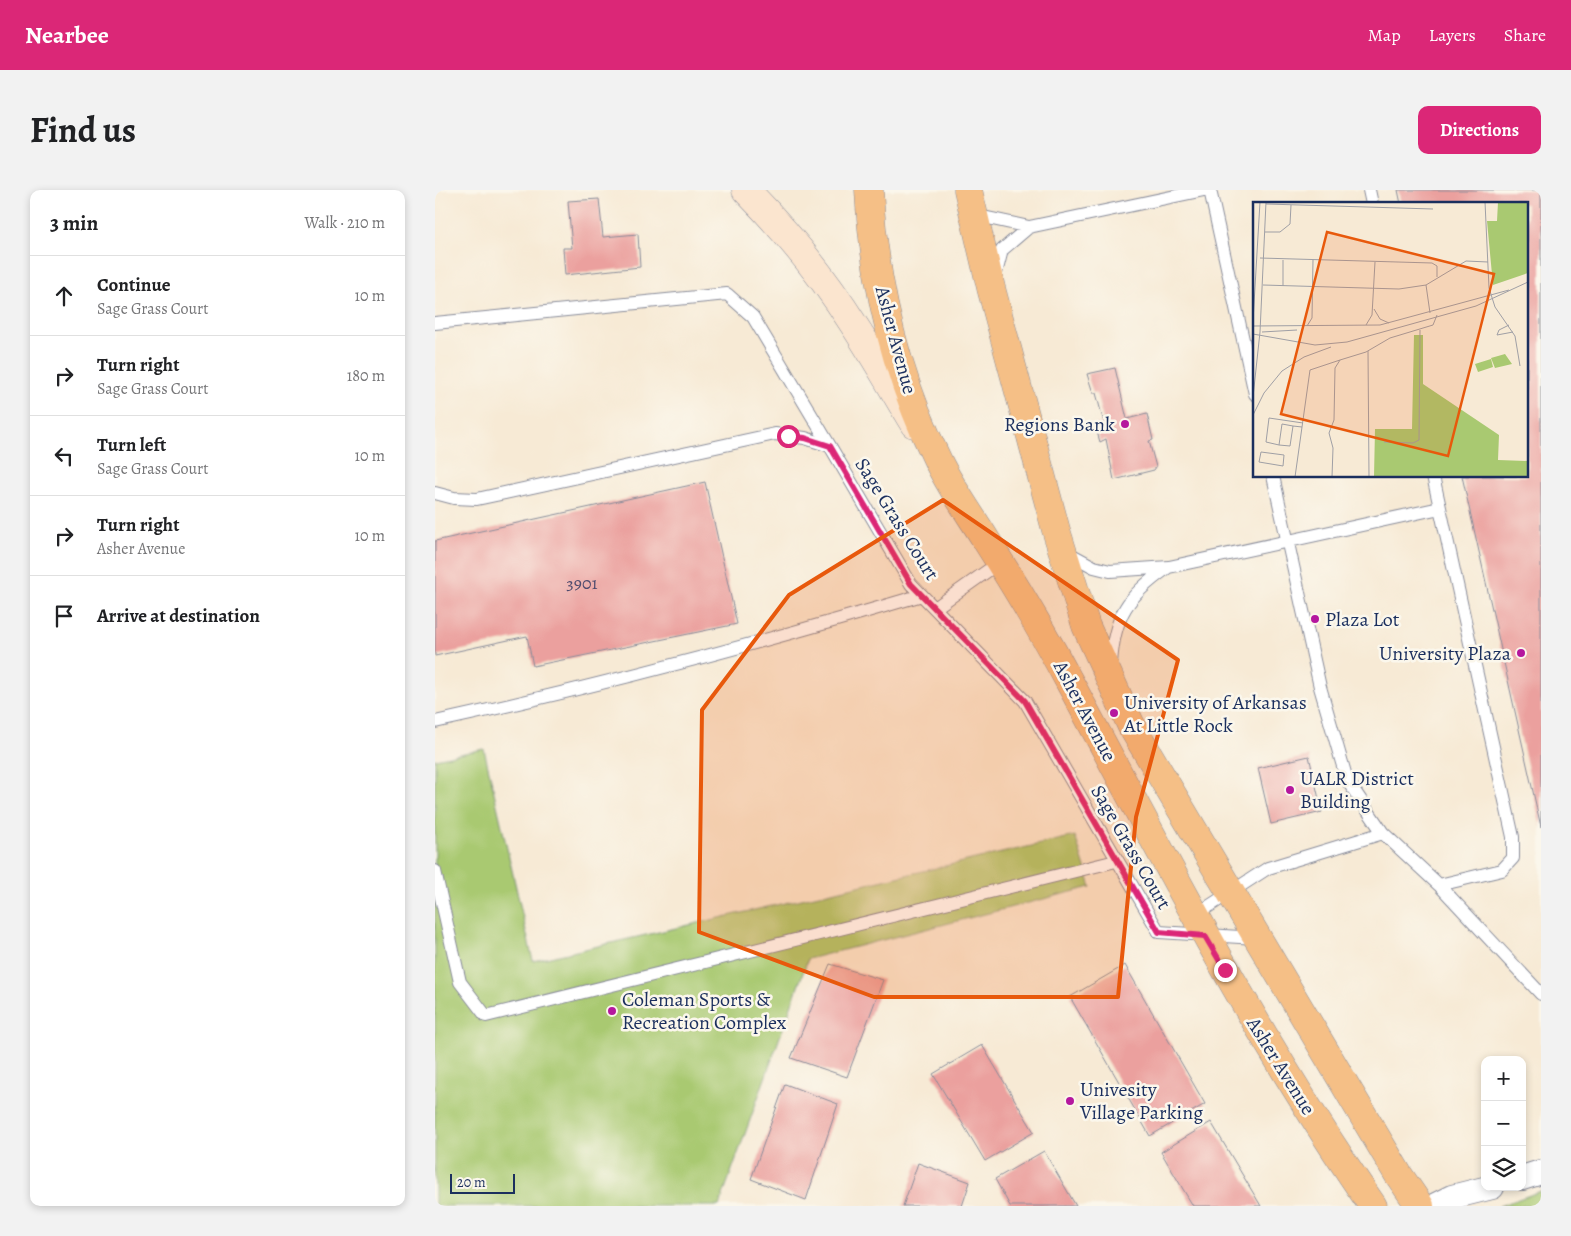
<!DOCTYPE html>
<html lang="en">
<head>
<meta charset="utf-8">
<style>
  body { margin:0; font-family:Alegreya,serif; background:#f2f2f2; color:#202124 }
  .controls { position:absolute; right:15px; bottom:15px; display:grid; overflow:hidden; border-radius:10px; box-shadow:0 2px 8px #0003 }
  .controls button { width:45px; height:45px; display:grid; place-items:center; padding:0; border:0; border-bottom:1px solid #e0e0e0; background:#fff; color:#202124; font:25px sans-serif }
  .scale { position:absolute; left:15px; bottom:12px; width:65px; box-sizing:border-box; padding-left:5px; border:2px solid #1b2f5e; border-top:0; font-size:14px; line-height:18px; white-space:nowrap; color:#1b2f5e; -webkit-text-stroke:4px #fbf7ec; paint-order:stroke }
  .stop { position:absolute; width:15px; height:15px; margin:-11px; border:4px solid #db2777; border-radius:50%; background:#fff }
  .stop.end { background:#db2777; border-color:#fff; box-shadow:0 1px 5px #0008 }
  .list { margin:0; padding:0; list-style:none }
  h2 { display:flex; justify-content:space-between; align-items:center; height:65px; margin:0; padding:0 20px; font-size:21px }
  h2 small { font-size:16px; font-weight:400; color:#757577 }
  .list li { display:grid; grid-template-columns:32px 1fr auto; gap:15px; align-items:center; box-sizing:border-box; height:80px; padding:0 20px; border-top:1px solid #e0e0e0 }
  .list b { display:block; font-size:19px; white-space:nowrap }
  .list p { margin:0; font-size:16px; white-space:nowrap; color:#757577 }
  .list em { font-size:16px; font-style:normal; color:#757577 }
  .icon { flex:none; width:28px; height:28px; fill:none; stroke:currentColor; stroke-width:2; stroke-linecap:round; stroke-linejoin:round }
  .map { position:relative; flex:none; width:1106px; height:1016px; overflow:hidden; border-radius:10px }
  header { display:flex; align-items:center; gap:30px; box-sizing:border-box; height:70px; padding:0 25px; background:#db2777; color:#fff }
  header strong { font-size:24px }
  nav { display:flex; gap:28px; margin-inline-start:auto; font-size:18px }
  .intro { display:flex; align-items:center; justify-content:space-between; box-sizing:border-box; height:120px; padding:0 30px }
  h1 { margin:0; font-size:35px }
  .button { padding:12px 22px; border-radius:10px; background:#db2777; color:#fff; font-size:18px; font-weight:700 }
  main { display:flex; gap:30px; padding:0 30px }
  aside { flex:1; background:#fff; border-radius:10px; box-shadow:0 2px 8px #0003 }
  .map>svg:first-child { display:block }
  .green { fill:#a9c971; stroke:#627c68 }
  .building { fill:#eba09e }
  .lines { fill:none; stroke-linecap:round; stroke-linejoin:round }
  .lane-casing { stroke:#898c9a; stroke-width:14 }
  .street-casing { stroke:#898c9a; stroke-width:26 }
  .secondary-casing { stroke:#898c9a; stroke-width:29 }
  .primary-casing { stroke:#898c9a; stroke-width:29 }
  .lane { stroke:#fff; stroke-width:12 }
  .street { stroke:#fff; stroke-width:24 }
  .secondary { stroke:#fbe5cf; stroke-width:28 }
  .primary { stroke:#f5bf86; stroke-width:28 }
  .route { stroke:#db2777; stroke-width:6 }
  .marked { fill:#e8590c; fill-opacity:0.2; stroke:#e8590c; stroke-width:4; stroke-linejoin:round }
  .poi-dot { fill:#b5179e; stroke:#fbf7ec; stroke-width:2 }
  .labels { text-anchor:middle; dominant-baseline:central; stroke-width:5; stroke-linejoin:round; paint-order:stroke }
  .number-label { font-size:18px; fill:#4f4b6e }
  .street-label { font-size:20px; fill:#1b2f5e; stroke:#fbf7ec }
  .poi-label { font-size:20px; fill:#1b2f5e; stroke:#fbf7ec; text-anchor:start }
  .inset-road { fill:none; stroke:#9f9fa5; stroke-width:1 }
  .view { fill:#e8590c; fill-opacity:0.15; stroke:#e8590c; stroke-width:2.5 }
  .inset-edge { fill:none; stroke:#1b2f5e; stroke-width:2.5 }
</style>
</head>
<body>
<header>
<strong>Nearbee</strong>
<nav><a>Map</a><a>Layers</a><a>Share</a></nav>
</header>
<div class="intro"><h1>Find us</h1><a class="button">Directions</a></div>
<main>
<aside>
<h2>3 min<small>Walk · 210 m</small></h2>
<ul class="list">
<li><svg class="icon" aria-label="ahead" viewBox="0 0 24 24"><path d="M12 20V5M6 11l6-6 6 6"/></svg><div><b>Continue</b><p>Sage Grass Court</p></div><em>10 m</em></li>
<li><svg class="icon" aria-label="right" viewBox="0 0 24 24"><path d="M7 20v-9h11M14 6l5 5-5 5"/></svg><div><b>Turn right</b><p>Sage Grass Court</p></div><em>180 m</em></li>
<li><svg class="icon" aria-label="left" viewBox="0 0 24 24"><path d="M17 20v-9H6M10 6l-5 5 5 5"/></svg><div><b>Turn left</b><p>Sage Grass Court</p></div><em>10 m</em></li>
<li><svg class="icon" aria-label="right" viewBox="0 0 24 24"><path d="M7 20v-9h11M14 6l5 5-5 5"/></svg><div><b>Turn right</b><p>Asher Avenue</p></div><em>10 m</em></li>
<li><svg class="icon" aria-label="arrive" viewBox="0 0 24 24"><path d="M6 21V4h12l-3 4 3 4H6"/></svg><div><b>Arrive at destination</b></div></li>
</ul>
</aside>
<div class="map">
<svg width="1106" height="1016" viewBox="0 0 1106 1016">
  <rect width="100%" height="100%" fill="#fbf7ec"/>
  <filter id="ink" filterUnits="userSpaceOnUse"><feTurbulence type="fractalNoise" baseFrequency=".02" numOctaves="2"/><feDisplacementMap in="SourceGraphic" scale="10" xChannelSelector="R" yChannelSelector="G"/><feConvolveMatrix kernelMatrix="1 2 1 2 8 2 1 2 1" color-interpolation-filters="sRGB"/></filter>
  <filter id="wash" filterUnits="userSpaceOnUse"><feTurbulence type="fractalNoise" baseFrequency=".0096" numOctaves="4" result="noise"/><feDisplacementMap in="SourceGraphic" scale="20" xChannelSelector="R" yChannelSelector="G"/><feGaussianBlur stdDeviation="1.12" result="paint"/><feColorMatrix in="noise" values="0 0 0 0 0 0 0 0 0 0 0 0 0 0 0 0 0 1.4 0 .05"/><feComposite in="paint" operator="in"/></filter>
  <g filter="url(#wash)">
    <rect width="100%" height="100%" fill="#f7ead5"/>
    <!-- green -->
    <path class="green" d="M49,559L98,771L640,646L656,697L373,769L284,1016H0V569Z
      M1106,1001V1016H1064Z"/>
    <g id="blocks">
      <!-- building -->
      <path class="building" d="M963,0H1106V637L1027,286H1092V14H966Z
        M164,9L168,47L203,44L205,77L130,85L128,58H137L133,11Z
        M680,178L692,229L712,224L718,250L714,251L721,277L719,280L679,290L671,249L665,252L660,235L669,233L661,203H658L652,184Z
        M270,292L302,434L98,476L92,446L0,466V351Z
        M874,566L887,622L836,634L823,578Z
        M395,774L448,790L412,887L356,868Z
        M690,775L770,914L715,946L635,807Z
        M547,855L599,942L550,971L498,884Z
        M350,894L403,914L371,1010L316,989Z
        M776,932L826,1016H758L726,962Z
        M609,961L641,1016H575L560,989Z
        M483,973L535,992L527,1016H468Z"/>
    </g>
  </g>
  <g filter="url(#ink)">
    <use href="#blocks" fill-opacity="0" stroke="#898c9a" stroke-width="1"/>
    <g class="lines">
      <defs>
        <path id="lane" d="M775,0L820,204
          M934,0L937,14
          M539,25L594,37L769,0
          M560,87L567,60L594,37
          M0,133L292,104L318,127L395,256
          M838,286L885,497L912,590L948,643
          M998,286L1078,647V668L1067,680L1004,695
          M0,303L19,308L42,309L340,244L370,248L395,256L476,394L590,511L724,742L821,748
          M632,357L637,365L659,377L675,381L734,377L1005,318
          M500,418L565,372
          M676,474C679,426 692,406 732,378
          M0,532C164,496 326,453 487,405
          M0,681L25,792L51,826L681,671
          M759,726L833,678L948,643L1004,695L1106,804"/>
        <path id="street" d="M1087,988L1106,982
          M999,1016L1017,1007L1057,997"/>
        <path id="secondary" d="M311,0C352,42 388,86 419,135C440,167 459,201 479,234"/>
        <path id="primary" d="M434,0C439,94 461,186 503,271C516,298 535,324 551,350C581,397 609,444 635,493C731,671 822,850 938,1016
          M533,0L556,98L621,340L651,436L696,535L963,984L985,1016"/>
      </defs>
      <!-- lane casing -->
      <use href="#lane" class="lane-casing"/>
      <!-- street casing -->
      <use href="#street" class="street-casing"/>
      <!-- secondary casing -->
      <use href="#secondary" class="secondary-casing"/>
      <!-- primary casing -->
      <use href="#primary" class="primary-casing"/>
      <!-- lane -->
      <use href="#lane" class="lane"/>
      <!-- street -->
      <use href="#street" class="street"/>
      <!-- secondary -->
      <use href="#secondary" class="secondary"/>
      <!-- primary -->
      <use href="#primary" class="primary"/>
    </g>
  </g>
  <g class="lines" filter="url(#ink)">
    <!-- route -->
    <path class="route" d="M353,246L370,248L395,256L476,394L590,511L724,742L770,746L790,780"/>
  </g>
  <!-- marked area -->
  <path class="marked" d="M508,310L743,470L701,627L683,807H439L264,742L267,520L354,405Z"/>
  <!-- markers -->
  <g class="poi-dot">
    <circle cx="690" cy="234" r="5"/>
    <circle cx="880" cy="429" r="5"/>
    <circle cx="1086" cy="463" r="5"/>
    <circle cx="679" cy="523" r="5"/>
    <circle cx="855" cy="600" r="5"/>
    <circle cx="177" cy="821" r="5"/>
    <circle cx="635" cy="911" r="5"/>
  </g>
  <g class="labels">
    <!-- number labels -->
    <g class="number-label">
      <text x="147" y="393">3901</text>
    </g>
    <!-- street labels -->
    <g class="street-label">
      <text transform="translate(461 150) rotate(75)">Asher Avenue</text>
      <text transform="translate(462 329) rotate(58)">Sage Grass Court</text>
      <text transform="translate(650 521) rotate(62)">Asher Avenue</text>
      <text transform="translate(696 657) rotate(60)">Sage Grass Court</text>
      <text transform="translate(846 876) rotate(58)">Asher Avenue</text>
    </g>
    <!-- poi labels -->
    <g class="poi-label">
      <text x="680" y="234" text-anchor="end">Regions Bank</text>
      <text x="890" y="429">Plaza Lot</text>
      <text x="1076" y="463" text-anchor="end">University Plaza</text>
      <text x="689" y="512">University of Arkansas<tspan x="689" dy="23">At Little Rock</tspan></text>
      <text x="865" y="588">UALR District<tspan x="865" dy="23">Building</tspan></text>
      <text x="187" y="809">Coleman Sports &amp;<tspan x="187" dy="23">Recreation Complex</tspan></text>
      <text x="645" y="899">Univesity<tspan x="645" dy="23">Village Parking</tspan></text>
    </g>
  </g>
  <!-- overview -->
  <g transform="translate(818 12)">
    <rect width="275" height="275" fill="#f7ead5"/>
    <path d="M245,0H275V71L240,83L234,19H244ZM161,133H170V182L246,233L245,258L275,259V275H121L122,227H159ZM252,152L259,162L242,166L238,156ZM238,157L240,165L225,170L222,162Z" fill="#a9c971"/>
    <path class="inset-road" d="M232,0L236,86L242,105L262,134L267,164M13,2L180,7M12,30H27L37,22L38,3M7,56L179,61L184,64V75M10,83L146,87L173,83M30,84V58M121,107L127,117L136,121M177,111L173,83L213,59L235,60M0,119L7,0M113,123L119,113L122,60M256,123L246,128L244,133L260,130M0,124L127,123L256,88M54,124L59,116L60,58M9,130L44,128M0,132L62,143L94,140L223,104L275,80M115,149L116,275M0,195L7,130L13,0M0,213L11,191L29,169L51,155L78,145M40,224L37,244L26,243L29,222L40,224L49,225M131,240L160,241L166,238L167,128M26,243L13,240L16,216L50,221M8,250L31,253L30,264L6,260ZM42,275L57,168L87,158M79,275L80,246L76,231L81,218L82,166L87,158L113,150L137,136L180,123L184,113"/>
    <path class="view" d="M74,30L241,72L195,254L28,212Z"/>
    <rect width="275" height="275" class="inset-edge"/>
  </g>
</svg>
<div class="controls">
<button>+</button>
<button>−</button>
<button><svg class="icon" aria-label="layers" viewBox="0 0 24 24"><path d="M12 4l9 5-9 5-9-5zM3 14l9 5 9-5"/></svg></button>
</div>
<div class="scale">20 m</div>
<div class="stop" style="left:353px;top:246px"></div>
<div class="stop end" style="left:790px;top:780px"></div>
</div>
</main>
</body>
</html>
